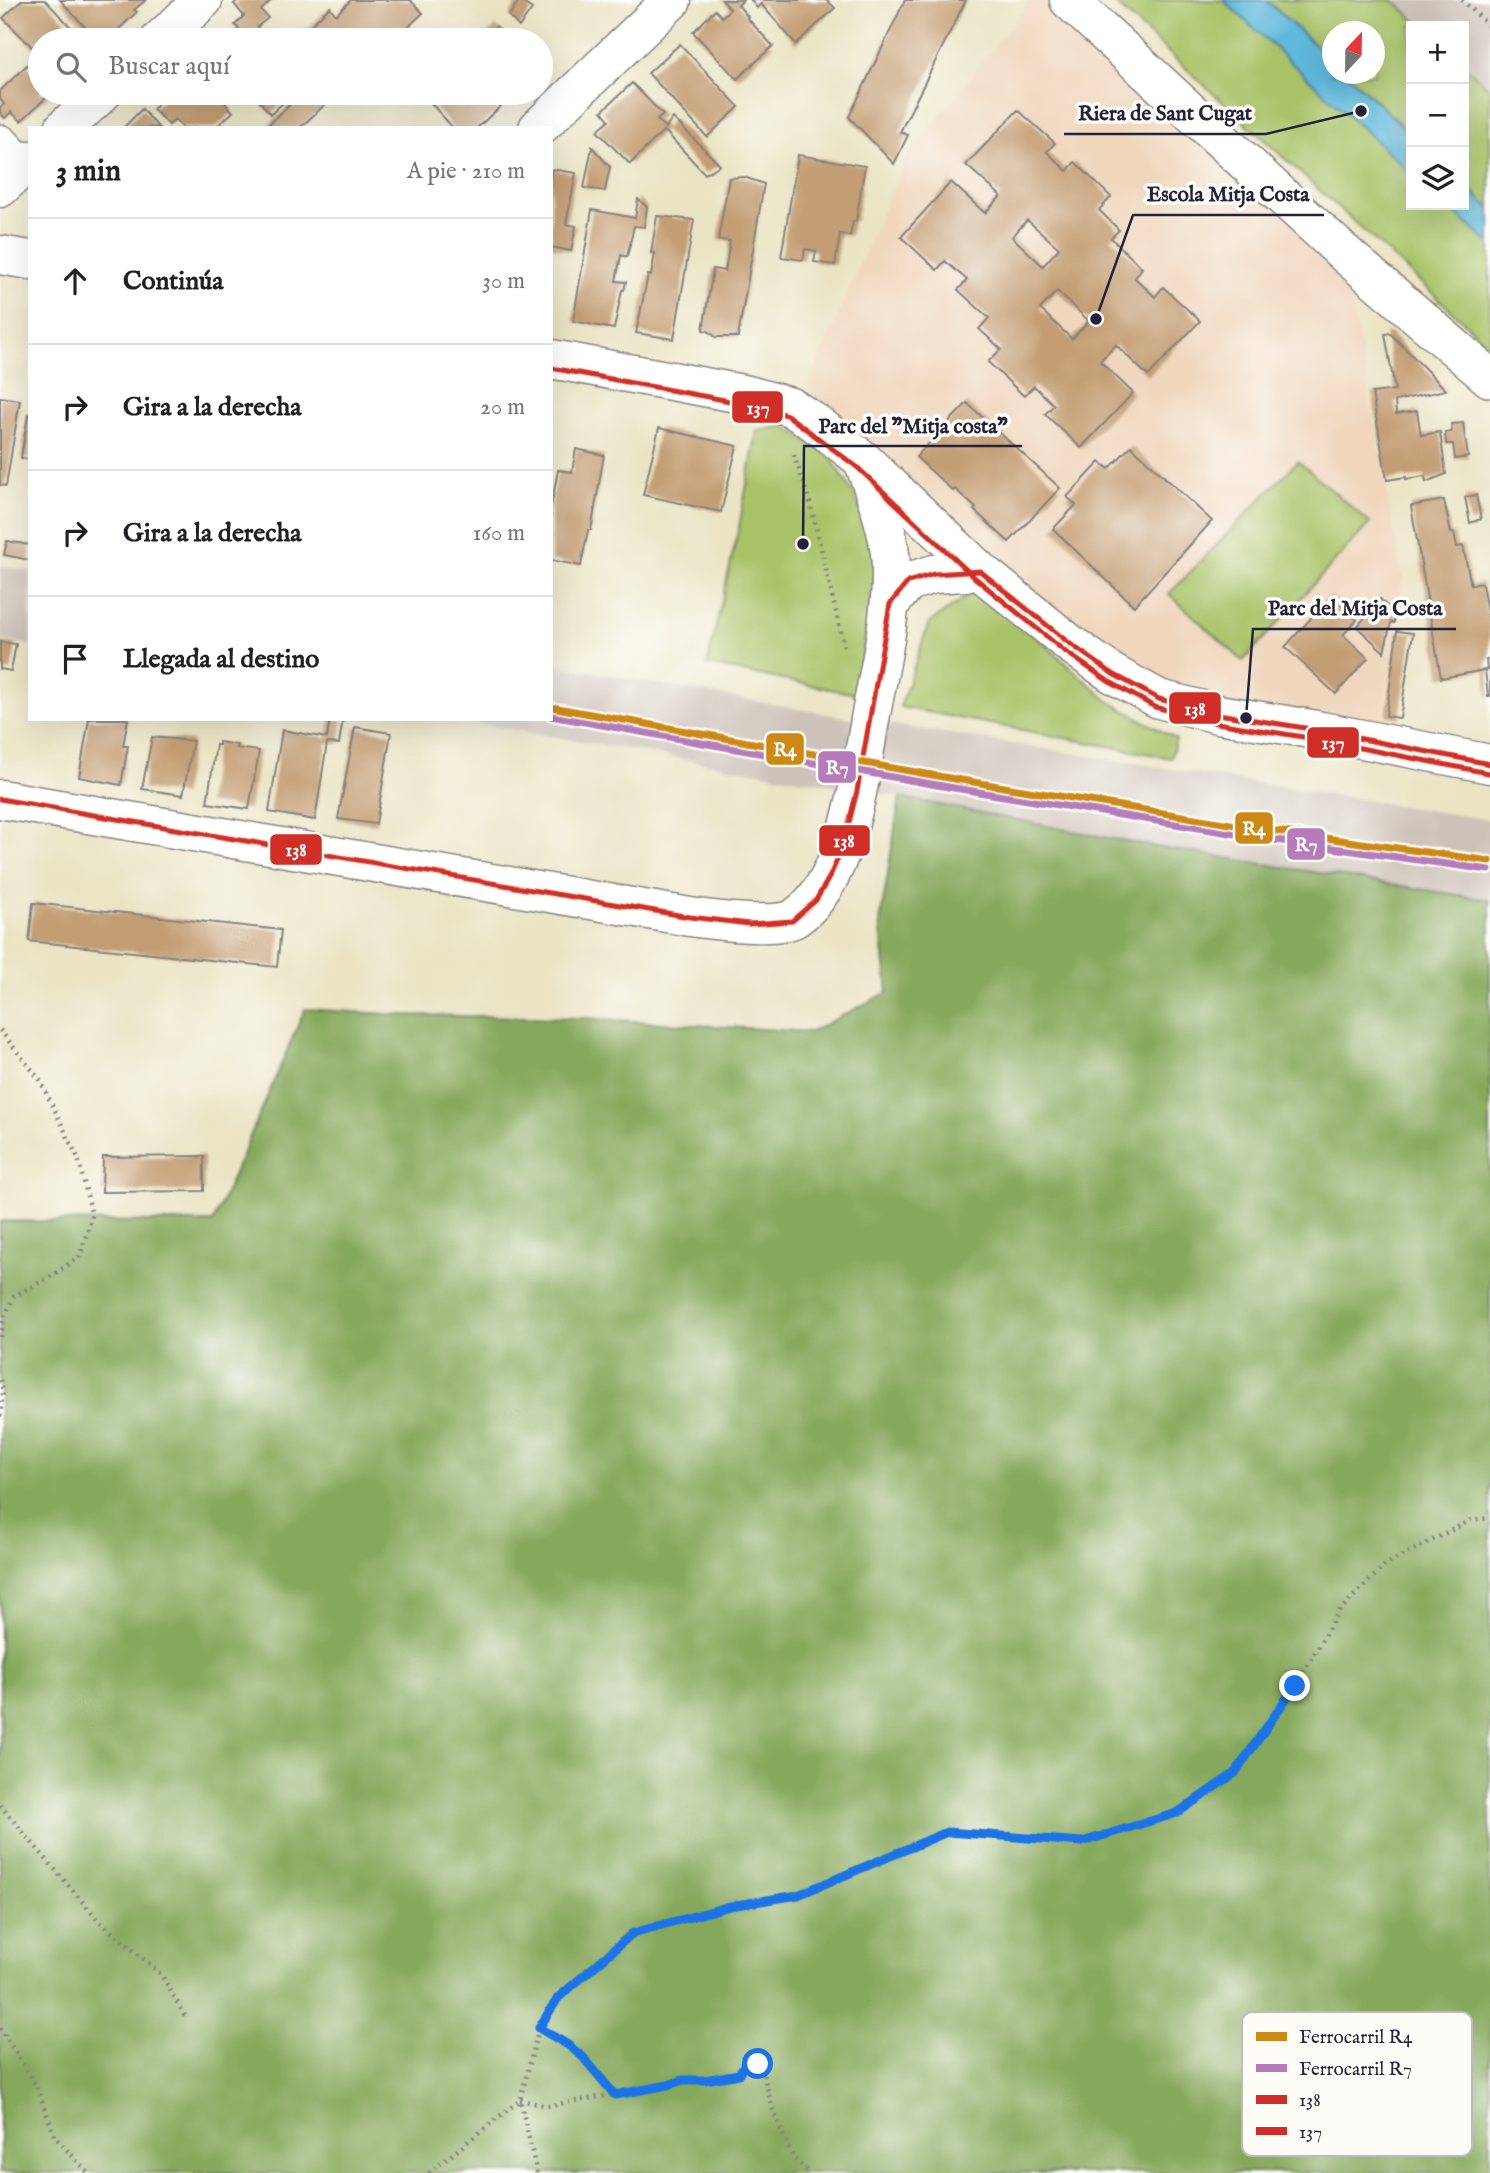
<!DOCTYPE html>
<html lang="es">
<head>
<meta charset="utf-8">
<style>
  body { margin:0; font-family:"IM FELL English",serif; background:#f6f6f6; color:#202124 }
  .controls { position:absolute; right:21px; top:21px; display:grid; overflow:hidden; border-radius:0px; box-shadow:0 7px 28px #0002 }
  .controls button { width:63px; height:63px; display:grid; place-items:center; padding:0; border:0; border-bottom:2px solid #e0e0e0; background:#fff; color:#202124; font:35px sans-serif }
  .compass { position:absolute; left:1322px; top:21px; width:63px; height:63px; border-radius:50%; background:#fff; box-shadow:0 7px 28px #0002; rotate:22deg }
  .stop { position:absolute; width:21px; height:21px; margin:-16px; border:5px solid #1a73e8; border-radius:50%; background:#fff }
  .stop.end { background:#1a73e8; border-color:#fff; box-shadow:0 2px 7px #0008 }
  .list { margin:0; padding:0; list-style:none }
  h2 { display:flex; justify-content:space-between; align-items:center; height:91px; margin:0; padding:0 28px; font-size:30px }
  h2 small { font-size:23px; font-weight:400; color:#757577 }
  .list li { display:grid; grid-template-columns:46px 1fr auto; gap:21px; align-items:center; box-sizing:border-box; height:126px; padding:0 28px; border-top:2px solid #e0e0e0 }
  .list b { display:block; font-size:26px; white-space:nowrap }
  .list em { font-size:23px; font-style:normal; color:#757577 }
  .icon { flex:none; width:38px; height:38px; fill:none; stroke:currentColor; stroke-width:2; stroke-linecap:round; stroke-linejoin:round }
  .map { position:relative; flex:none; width:1490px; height:2173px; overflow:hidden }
  .search { position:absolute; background:#fff; box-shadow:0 7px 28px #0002; left:28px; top:28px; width:525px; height:77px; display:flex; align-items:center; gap:18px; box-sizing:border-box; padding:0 24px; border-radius:38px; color:#757577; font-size:26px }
  .panel { position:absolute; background:#fff; box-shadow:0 7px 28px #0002; left:28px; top:126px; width:525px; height:595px; border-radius:0px }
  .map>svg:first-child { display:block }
  .built { fill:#efd6bc }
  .industrial { fill:#cdc2b9 }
  .green { fill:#a9c268; stroke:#667252; stroke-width:2 }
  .forest { fill:#86a85c; stroke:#54654c; stroke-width:2 }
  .water { fill:#5fb9dc; stroke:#406e8c; stroke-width:2 }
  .building { fill:#c39d73; fill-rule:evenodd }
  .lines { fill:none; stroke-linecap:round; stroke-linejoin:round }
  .minor-casing { stroke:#868380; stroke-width:41 }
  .path { stroke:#868380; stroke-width:4.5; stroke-dasharray:2 5; stroke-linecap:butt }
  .minor { stroke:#fff; stroke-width:38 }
  .bus-1-casing { stroke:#fdfcf7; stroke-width:10 }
  .bus-2-casing { stroke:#fdfcf7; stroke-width:10 }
  .bus-1 { stroke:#d02e26; stroke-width:5 }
  .bus-2 { stroke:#d02e26; stroke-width:5 }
  .rail-1-casing { stroke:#fdfcf7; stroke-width:12 }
  .rail-2-casing { stroke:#fdfcf7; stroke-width:12 }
  .rail-1 { stroke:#cc8916; stroke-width:7 }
  .rail-2 { stroke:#b57bba; stroke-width:7 }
  .route { stroke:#1a73e8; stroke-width:9 }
  .key { fill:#fdfcf7; stroke:#bbbbbf; stroke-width:2 }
  .key-label { font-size:19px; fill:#22223b }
  .leader { fill:none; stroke:#22223b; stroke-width:2.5 }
  .callout-dot { fill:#22223b; stroke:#fdfcf7; stroke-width:2.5 }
  .callout-label { font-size:21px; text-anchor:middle; font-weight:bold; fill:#22223b; stroke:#fdfcf7; stroke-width:7; stroke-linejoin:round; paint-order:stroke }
  .line-badge { stroke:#fdfcf7; stroke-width:2.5 }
  .badge-label { font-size:19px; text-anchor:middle; font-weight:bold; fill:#fff }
</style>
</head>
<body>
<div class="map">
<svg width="1490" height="2173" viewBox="0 0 1490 2173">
  <rect width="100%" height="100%" fill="#fdfcf7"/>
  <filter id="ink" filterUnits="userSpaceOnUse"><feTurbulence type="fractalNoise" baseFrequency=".0143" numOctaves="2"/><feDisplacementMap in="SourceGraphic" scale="14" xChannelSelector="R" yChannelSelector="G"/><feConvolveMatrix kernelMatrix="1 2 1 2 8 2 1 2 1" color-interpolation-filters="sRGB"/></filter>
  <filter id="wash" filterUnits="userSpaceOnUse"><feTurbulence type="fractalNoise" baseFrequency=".00686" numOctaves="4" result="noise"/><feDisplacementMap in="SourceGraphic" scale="28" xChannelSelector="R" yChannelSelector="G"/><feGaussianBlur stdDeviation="1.57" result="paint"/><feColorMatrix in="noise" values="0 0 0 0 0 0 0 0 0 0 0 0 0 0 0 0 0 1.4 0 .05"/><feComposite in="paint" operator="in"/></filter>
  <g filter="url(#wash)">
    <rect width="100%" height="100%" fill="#eae4c4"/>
    <!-- built -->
    <path class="built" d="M1031,0H1069L1343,252L1403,579L1379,742L1159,699L818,425L808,386L904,161Z"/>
    <!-- industrial -->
    <path class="industrial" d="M1393,0H1490V89L1464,65V26H1421Z
      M0,566L30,571V645L0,640Z
      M551,665L839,716L1490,820V900L1144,845L900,797L453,719H551Z"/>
    <!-- green -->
    <path class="green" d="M1111,0H1223L1411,173V205H1446L1490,244V346Z
      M1266,0H1393L1421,26H1411V134L1347,74H1374V32H1332V61Z
      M1464,65L1490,89V208L1464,184Z
      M784,426L827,452L855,496L877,561L856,694L707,665L739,527L757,431Z
      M1298,461L1370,523L1243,661L1169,594Z
      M981,587L1107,700L1176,739L1171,758L900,707L929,623Z"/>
    <!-- forest -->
    <path class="forest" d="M900,797L1144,845L1490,900V2173H0V1221L213,1222L305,1009L405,1015L584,1018L811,1032L888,992L880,922Z"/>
    <!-- water -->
    <path class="water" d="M1223,0H1266L1332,61V74H1347L1411,134V173Z
      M1464,184L1490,208V244L1446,205H1464Z"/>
    <g id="blocks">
      <!-- building -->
      <path class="building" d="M22,0H45L83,40H40V73L29,62L38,53L3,18Z
        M60,0H146L134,10L137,12L107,40H97Z
        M238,0H272L261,10L268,18L257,27L266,36L262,40H227L239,29L235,25L244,16L234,4Z
        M351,0H410L423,13L394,40H295L330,7L336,15Z
        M519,0L532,9L519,27L509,16Z
        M722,0H743L738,5L748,17L747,18L773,46L737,79L693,32L715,10L722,17L730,9Z
        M751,0H827L835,8L796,44L761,4L757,8Z
        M905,0H966L900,132L908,135L894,164L849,117Z
        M496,26L509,40H481Z
        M680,44L739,107L707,137L648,73Z
        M27,65L40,79V93H51L21,121L11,112L5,118L0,113V108L4,104L0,99V91Z
        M632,83L663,115L657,120L666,128L673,118L720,165L705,174L664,130L630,164L597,131L609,120L602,111Z
        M169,93H216L233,112L215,128H183L175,119L169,125L153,109Z
        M268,93H285L289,97L271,114L259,101Z
        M302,93H337L300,128H265Z
        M424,93H515L477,128H453L423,94Z
        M142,109L159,128H123Z
        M1018,110L1055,143L1047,152L1067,171L1075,162L1111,197L1099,210L1119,230L1111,238L1142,268L1135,278L1155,297L1163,287L1200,321L1148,376L1116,345L1100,361L1133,393L1081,448L1045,414L1054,405L1034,386L1024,396L988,362L1001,349L979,329L989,318L958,290L967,280L945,261L937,270L901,237L951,182L985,213L1001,196L966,165ZM1027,220L1059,248L1043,266L1012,237ZM1057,291L1089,321L1072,339L1040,309Z
        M592,147L610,167L605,191L584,188Z
        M798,155L865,166L856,221H853L850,236L840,234L835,265L814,262L816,251L805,249L803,260L781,257Z
        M551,169L576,173L566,224L576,226L571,251L551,247Z
        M744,177L764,184L738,337H716L708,331L703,330L713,269L725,271L730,241L718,240L729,178Z
        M638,199L647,207L644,227L634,226L627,257L621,255L616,281L626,282L624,290H622L614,329L573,321L592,210L635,218Z
        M657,216L694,220L674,339L636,333L648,275L651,276L655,253H651Z
        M1390,333L1446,390L1395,401L1396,414L1417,411L1421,435L1440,432L1446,474L1426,482L1425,476L1406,479V477L1387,480L1372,393L1395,390L1385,334Z
        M0,397L20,400L6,486L0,485Z
        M967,403L1060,488L1009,542L974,510L976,508L955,489L953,491L916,457Z
        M28,414H30V459L21,458Z
        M1463,423L1468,457L1455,459L1453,444H1446L1445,433L1452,432L1451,424Z
        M659,428L737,446L721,512L643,495Z
        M1131,446L1212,521L1134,606L1053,529L1076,505L1067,497L1100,462L1109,469Z
        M576,449L604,455L591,530H588L581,566L551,560V507L558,470L572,472Z
        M1476,495L1481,519L1470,523L1465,497Z
        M1444,500L1451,533H1454L1457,547L1463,546L1471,585L1482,583L1490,629V659L1486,660L1487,670L1490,669V696H1488L1485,670L1441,678L1411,506Z
        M7,541L30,545V560L4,555Z
        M1331,596L1357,620L1343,635L1368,658L1336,694L1285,647Z
        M1380,599L1395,614L1394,623L1391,622L1384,652L1357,627Z
        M1397,631L1413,633L1400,718L1386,716Z
        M0,642L16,644L11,671L0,669Z
        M89,719H128L123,746H128L121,785L79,777Z
        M330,719H343L339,744L327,743L315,820L269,812L282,730L327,738Z
        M355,727L391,733L376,824L338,819Z
        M152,737L193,741L183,795L142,789Z
        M219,742L237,745L236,748L259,751L249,809L207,803L216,745H219Z
        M33,903L281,930L277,967L29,941Z
        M204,1156V1191L102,1192L103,1157Z"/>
    </g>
  </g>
  <g filter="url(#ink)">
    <use href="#blocks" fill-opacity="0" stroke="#868380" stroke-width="2"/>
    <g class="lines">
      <defs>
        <path id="minor" d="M1069,0L1343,252L1490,378
          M160,40L203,0
          M64,128L102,93
          M538,128L672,0
          M0,144L22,167
          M0,188L30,160
          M0,255L30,260
          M551,359L748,395L791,407L818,425L863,460L980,571L1069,643L1113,674L1159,699L1218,714L1311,729L1490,764
          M890,604L908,582L934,574L980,571
          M0,799L690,917C711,920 779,929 795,918C849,882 860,775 871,714C880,666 892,616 891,567C890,530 875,494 863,460"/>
      </defs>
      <!-- minor casing -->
      <use href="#minor" class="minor-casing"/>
      <!-- path -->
      <path class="path" d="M1462,0L1490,27
        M794,455L811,506L844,646
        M0,1030L40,1080L78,1158L92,1215L80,1256L50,1277L14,1296L4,1318L0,1338
        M0,1380L3,1391L0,1420
        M0,1805L98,1920L161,1974L185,2016
        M0,2028L36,2085L55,2137L88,2173
        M539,2028L568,2044L583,2057L615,2095
        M520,2100L547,2106L668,2085C691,2077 715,2080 739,2074L744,2065L758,2064L763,2073L773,2110L793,2158L810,2173
        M429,2173L520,2100
        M537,2173L520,2100L539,2028L558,1998L633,1933L730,1906L798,1895L947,1832L1082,1842L1177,1813L1235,1773L1295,1686L1339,1611L1385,1565L1471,1520L1490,1518"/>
      <!-- minor -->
      <use href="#minor" class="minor"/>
      <defs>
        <path id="bus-1" d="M0,799L690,917L749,924L792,921L816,900L830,876L843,846L857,791L890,604L908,582L934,574L980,571L1069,643L1113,674L1159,699L1218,714L1311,729L1490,764"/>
        <path id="bus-2" d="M551,368L746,404L787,415L857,467L974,577L1063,650L1108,681L1155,707L1217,723L1309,738L1488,773"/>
      </defs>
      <!-- bus-1 casing -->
      <use href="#bus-1" class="bus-1-casing"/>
      <!-- bus-2 casing -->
      <use href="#bus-2" class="bus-2-casing"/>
      <!-- bus-1 -->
      <use href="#bus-1" class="bus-1"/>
      <!-- bus-2 -->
      <use href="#bus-2" class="bus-2"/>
      <defs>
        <path id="rail-1" d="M551,707L949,778L1255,828L1490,861"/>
        <path id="rail-2" d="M551,716L948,787L1254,837L1489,870"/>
      </defs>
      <!-- rail-1 casing -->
      <use href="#rail-1" class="rail-1-casing"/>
      <!-- rail-2 casing -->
      <use href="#rail-2" class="rail-2-casing"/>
      <!-- rail-1 -->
      <use href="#rail-1" class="rail-1"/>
      <!-- rail-2 -->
      <use href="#rail-2" class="rail-2"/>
    </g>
  </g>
  <g class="lines" filter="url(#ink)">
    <!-- route -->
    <path class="route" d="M758,2064L744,2065L739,2074L705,2080H683L668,2085L615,2095L583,2057L568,2045L539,2028L558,1998L633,1933L730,1906L798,1895L947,1832L1082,1842L1177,1813L1235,1773L1295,1686"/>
  </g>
  <!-- legend -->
  <rect x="1242" y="2012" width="230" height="144" rx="10" class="key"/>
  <rect x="1256" y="2032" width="31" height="9" fill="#cc8916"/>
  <rect x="1256" y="2064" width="31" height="8" fill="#b57bba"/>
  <rect x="1256" y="2095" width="31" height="9" fill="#d02e26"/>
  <rect x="1256" y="2127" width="31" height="8" fill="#d02e26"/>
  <g class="key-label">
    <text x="1299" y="2043">Ferrocarril R4</text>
    <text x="1299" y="2075">Ferrocarril R7</text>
    <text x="1299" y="2106">138</text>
    <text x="1299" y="2138">137</text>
  </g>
  <!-- callouts -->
  <path class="leader" d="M1361 111L1266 134H1064M1096 319L1133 215H1324M803 544L804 446H1022M1246 718L1253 629H1456"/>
  <g class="callout-dot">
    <circle cx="1361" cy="111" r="7"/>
    <circle cx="1096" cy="319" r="7"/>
    <circle cx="803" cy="544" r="7"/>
    <circle cx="1246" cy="718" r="7"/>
  </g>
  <g class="callout-label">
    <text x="1165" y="120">Riera de Sant Cugat</text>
    <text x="1228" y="201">Escola Mitja Costa</text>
    <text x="913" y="433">Parc del "Mitja costa"</text>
    <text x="1355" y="615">Parc del Mitja Costa</text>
  </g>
  <g class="line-badge">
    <rect x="731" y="390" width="53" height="34" rx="7" fill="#d02e26"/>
    <rect x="1168" y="691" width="54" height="34" rx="7" fill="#d02e26"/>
    <rect x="1306" y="726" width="54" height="33" rx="7" fill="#d02e26"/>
    <rect x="765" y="732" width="40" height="34" rx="7" fill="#cc8916"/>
    <rect x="817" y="750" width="40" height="34" rx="7" fill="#b57bba"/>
    <rect x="1234" y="811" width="40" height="34" rx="7" fill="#cc8916"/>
    <rect x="818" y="824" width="53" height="33" rx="7" fill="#d02e26"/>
    <rect x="1286" y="827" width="40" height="34" rx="7" fill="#b57bba"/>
    <rect x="269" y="833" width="54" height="33" rx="7" fill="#d02e26"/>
  </g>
  <g class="badge-label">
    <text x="758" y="414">137</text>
    <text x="1195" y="715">138</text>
    <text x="1333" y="749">137</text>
    <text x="785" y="756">R4</text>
    <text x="837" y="774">R7</text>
    <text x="1254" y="835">R4</text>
    <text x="844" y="847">138</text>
    <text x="1306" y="851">R7</text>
    <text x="296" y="856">138</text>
  </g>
</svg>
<div class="controls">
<button>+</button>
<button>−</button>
<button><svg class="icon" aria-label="layers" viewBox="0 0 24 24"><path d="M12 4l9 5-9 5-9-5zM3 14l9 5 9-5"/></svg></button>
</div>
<svg class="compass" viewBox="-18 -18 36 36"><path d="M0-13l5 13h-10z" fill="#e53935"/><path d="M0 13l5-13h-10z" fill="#757577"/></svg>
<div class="stop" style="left:758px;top:2064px"></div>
<div class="stop end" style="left:1295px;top:1686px"></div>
<div class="search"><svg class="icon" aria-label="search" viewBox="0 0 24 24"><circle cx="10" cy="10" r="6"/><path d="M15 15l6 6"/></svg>Buscar aquí</div>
<section class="panel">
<h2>3 min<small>A pie · 210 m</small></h2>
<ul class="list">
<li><svg class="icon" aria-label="ahead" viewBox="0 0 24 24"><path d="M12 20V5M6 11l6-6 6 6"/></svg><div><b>Continúa</b></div><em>30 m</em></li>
<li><svg class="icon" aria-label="right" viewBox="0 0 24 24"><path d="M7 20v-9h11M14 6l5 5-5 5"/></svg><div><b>Gira a la derecha</b></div><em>20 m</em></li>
<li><svg class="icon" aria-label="right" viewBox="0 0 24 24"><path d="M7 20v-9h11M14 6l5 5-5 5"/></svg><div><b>Gira a la derecha</b></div><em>160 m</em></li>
<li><svg class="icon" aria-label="arrive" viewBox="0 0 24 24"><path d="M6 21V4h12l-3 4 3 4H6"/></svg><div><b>Llegada al destino</b></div></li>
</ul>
</section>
</div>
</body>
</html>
